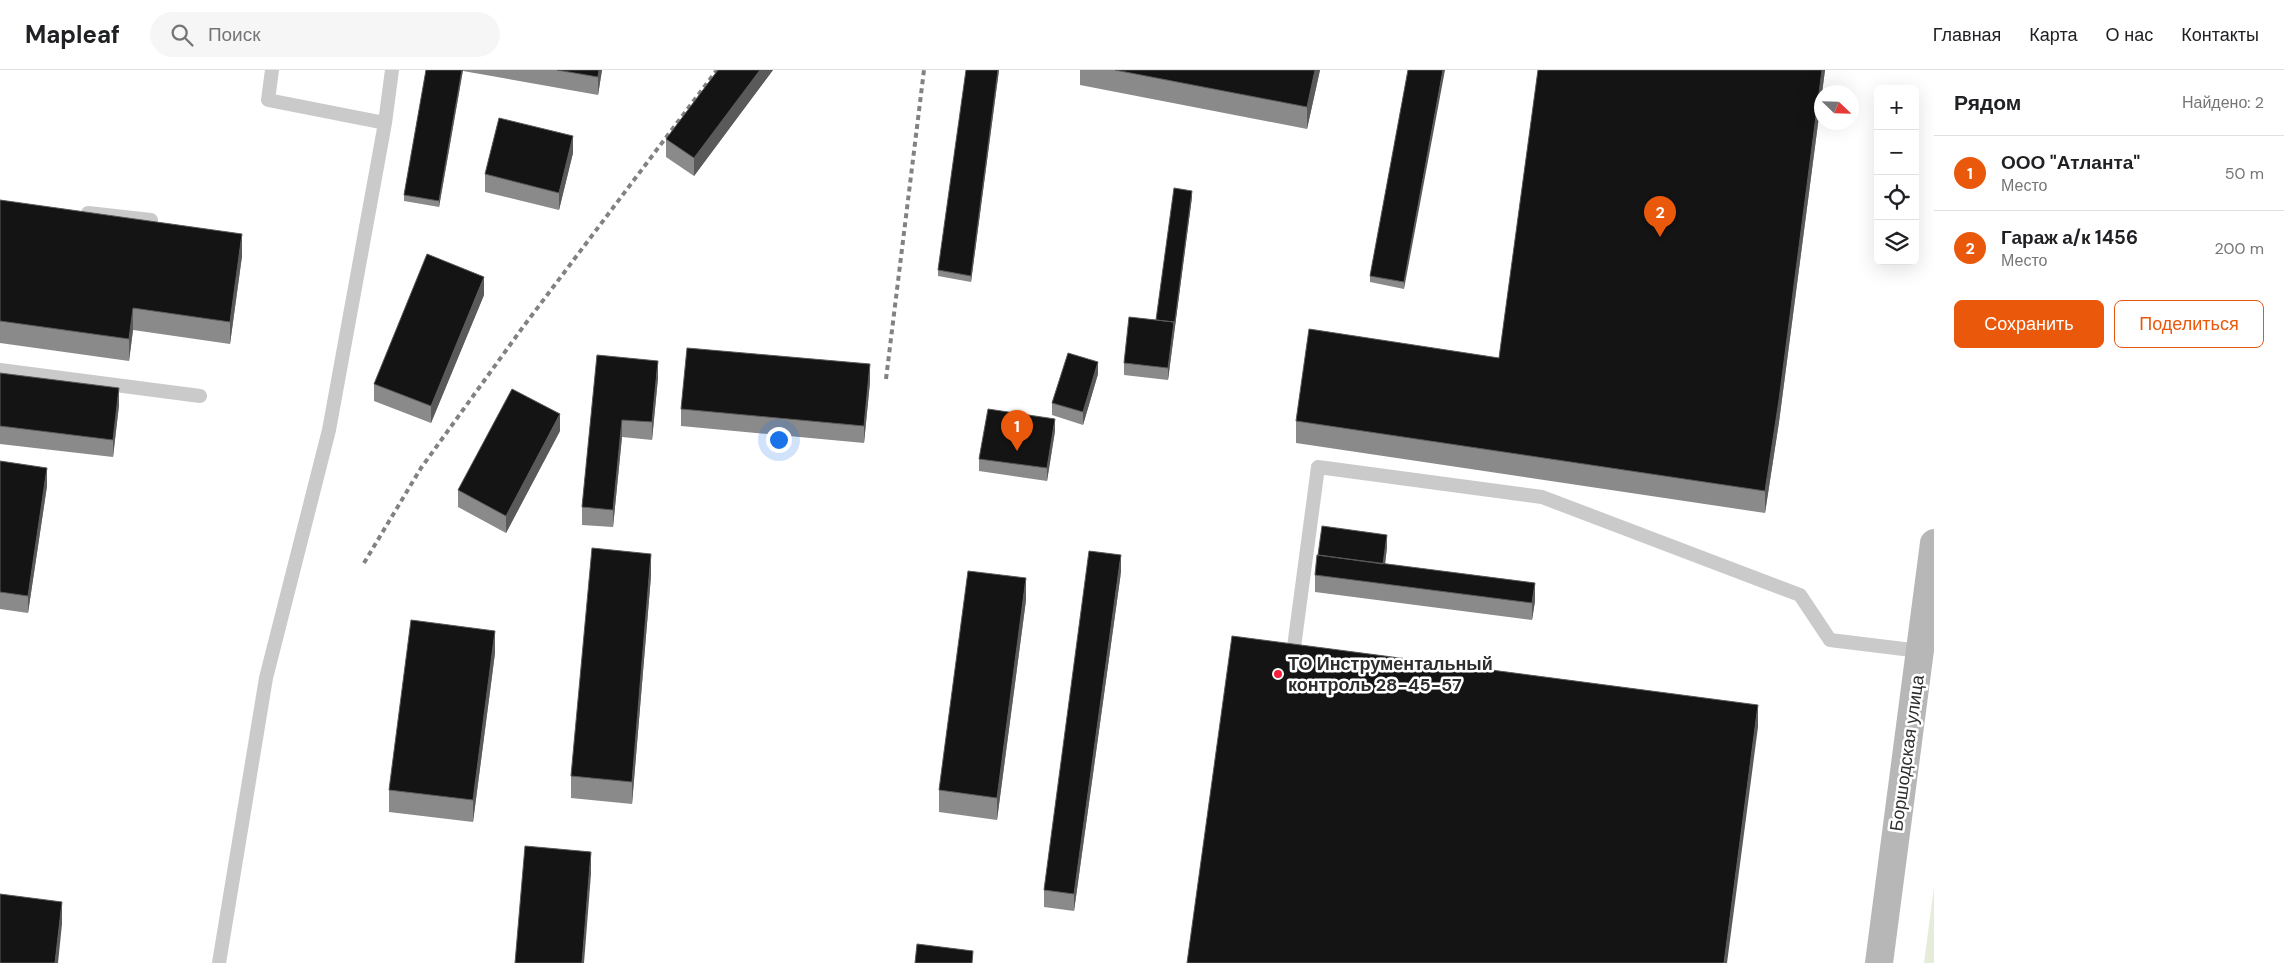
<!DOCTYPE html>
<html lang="ru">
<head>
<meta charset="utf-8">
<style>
  body { margin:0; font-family:"DM Sans",sans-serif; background:#f6f6f6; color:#202124 }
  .controls { position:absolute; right:15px; top:15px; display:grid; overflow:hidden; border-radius:8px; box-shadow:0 5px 20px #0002 }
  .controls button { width:45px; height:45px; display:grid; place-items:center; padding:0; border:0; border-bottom:1px solid #e0e0e0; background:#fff; color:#202124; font:25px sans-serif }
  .compass { position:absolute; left:1814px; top:15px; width:45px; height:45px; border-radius:50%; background:#fff; box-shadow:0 5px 20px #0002; rotate:113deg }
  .you { position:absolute; left:778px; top:369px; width:18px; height:18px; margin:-12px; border:4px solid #fff; border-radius:50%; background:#1a73e8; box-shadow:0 0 0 8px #1a73e833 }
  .badge { display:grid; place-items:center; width:32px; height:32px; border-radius:50%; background:#ea580c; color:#fff; font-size:16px; font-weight:700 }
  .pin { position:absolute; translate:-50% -41px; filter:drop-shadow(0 1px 2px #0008) }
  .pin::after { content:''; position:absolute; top:26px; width:18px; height:15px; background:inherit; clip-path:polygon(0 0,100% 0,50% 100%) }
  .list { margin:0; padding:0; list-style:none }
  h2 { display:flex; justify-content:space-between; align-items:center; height:65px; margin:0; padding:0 20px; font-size:21px }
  h2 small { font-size:16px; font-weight:400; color:#757577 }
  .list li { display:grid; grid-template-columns:32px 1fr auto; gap:15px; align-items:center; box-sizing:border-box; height:75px; padding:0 20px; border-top:1px solid #e0e0e0 }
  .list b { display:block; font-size:19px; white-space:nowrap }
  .list p { margin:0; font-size:16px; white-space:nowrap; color:#757577 }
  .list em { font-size:16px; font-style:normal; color:#757577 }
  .actions { display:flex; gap:10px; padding:15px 20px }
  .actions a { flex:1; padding:11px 0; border:1px solid #ea580c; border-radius:8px; text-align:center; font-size:18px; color:#ea580c }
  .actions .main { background:#ea580c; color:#fff }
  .icon { flex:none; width:28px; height:28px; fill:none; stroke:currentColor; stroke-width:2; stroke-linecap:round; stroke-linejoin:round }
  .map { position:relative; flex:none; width:1934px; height:893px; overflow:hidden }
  header { display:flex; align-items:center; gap:30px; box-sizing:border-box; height:70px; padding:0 25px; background:#fff; border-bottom:1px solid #e0e0e0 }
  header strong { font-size:24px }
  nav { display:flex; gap:28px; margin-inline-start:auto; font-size:18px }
  .search { width:350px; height:45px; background:#f6f6f6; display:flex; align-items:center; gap:12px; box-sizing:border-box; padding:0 18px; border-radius:28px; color:#757577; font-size:19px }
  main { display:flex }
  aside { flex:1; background:#fff }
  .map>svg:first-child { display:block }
  .green { fill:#e5ecd9 }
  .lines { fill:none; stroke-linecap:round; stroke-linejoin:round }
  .lane { stroke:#cacaca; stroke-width:14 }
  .secondary { stroke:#b7b7b7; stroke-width:28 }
  .rail { stroke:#828282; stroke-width:4; stroke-dasharray:5 4; stroke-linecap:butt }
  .wall { fill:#8a8a8a }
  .shaded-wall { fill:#5a5a5a }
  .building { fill:#141414; stroke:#5a5a5a }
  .poi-dot { fill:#f51f3d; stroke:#fff; stroke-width:2 }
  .labels { text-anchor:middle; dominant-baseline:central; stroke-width:5; stroke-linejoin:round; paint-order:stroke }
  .poi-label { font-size:18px; font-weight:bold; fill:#2d2d2d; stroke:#fff; text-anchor:start }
  .street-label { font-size:18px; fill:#2d2d2d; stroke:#fff }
</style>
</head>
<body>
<header>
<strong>Mapleaf</strong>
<div class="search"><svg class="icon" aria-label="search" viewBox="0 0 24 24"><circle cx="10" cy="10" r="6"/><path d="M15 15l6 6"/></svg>Поиск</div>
<nav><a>Главная</a><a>Карта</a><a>О нас</a><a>Контакты</a></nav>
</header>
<main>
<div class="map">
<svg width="1934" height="893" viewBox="0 0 1934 893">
  <rect width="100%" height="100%" fill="#fff"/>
  <!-- green -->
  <path class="green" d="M1934,817V893H1924Z"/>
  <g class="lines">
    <!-- lane -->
    <path class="lane" d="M272,0L268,30L385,53
      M88,143L151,150
      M0,300L200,326
      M1292,592L1318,397L1542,427L1800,525L1830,570L1920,581
      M219,893L266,608L329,360L385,53L392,0"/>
    <!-- secondary -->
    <path class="secondary" d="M1879,893L1934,473"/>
    <!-- rail -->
    <path class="rail" d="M886,309L924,0
      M364,493L421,398L523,257L717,0"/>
  </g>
  <!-- wall -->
  <path class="wall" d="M426,0H463L439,137L404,131V125Z
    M463,0H602L598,25L463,1Z
    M718,0H773L694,106L666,87V69Z
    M999,0L971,212L938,206V200Z
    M1080,0H1320L1307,59L1080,15Z
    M1408,0L1404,219L1370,212V206Z
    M1538,0H1825L1779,352L1765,443L1296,373V351L1499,288Z
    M573,83L559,140L485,122V104Z
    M1192,127L1168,310L1124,305V293L1156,250Z
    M0,130L242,186L230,274L133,260L129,291L0,273Z
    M484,225L431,353L374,331V314Z
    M597,285L658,308L652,370L622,367L613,457L582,455V437Z
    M0,303L119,335L113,387L0,374Z
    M1098,304L1083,355L1052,345V333Z
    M870,312L864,373L681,356V339Z
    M560,361L506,463L458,437V420Z
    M1055,361L1047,411L979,401V389Z
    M0,391L47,416L28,543L0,539Z
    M1387,477L1385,494L1535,531L1532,550L1315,522V505Z
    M1121,502L1074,841L1044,837V820Z
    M651,506L632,734L571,728V706Z
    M1026,530L997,750L939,742V720Z
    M495,583L473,752L389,742V720Z"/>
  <!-- shaded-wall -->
  <path class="shaded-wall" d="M462,0H463L439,137V131Z
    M599,0H602L598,25V7Z
    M760,0H773L694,106V88Z
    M998,0H999L971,212V206Z
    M1315,0H1320L1307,59V37Z
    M1443,0H1445L1404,219V212Z
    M1822,0H1825L1779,352L1765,443V421Z
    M573,66V83L559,140V123Z
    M1192,121V127L1168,310V298L1174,252Z
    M242,164V186L230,274V252Z
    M484,207V225L431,353V336Z
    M133,238V260L129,291V269Z
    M658,291V308L652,370V352Z
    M1098,292V304L1083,355V342Z
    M870,294V312L864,373V356Z
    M119,318V335L113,387V370Z
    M560,344V361L506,463V446Z
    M1055,349V361L1047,411V398Z
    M622,350V367L613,457V440Z
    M47,398V416L28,543V526Z
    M1387,465V477L1383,511V499Z
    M651,484V506L632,734V712Z
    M1121,485V502L1074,841V824Z
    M1026,508V530L997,750V728Z
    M1535,513V531L1532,550V533Z
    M495,561V583L473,752V730Z
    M1758,635V657L1727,893H1724Z
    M591,782V804L584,893H582Z
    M62,832V854L58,893H55Z"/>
  <!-- building -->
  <path class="building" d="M426,0H462L439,131L404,125Z
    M557,0H599L598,7Z
    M718,0H760L694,88L666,69Z
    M966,0H998L971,206L938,200Z
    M1115,0H1315L1307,37Z
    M1408,0H1443L1404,212L1370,206Z
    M1538,0H1822L1779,330L1765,421L1296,351L1309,259L1499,288Z
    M499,48L573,66L559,123L485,104Z
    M1174,118L1192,121L1174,258V252L1156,250Z
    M0,130L242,164L230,252L133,238L129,269L0,251Z
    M427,184L484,207L431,336L374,314Z
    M1129,247L1174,252L1168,298L1124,293Z
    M687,278L870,294L864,356L681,339Z
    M1068,283L1098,292L1083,342L1052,333Z
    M597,285L658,291L652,352L622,350L613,440L582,437Z
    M0,303L119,318L113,370L0,356Z
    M512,319L560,344L506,446L458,420Z
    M988,339L1055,349L1047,398L979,389Z
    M0,391L47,398L28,526L0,522Z
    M1322,456L1387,465L1383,494L1318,485Z
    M592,478L651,484L632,712L571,706Z
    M1089,481L1121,485L1074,824L1044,820Z
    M1317,485L1535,513L1532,533L1315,505Z
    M968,501L1026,508L997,728L939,720Z
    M411,550L495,561L473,730L389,720Z
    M1232,566L1758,635L1724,893H1187Z
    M525,776L591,782L582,893H515Z
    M0,824L62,832L55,893H0Z
    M917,874L973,881L972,893H915Z"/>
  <!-- markers -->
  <circle class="poi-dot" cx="1278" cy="604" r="5"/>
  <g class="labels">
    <!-- poi labels -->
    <g class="poi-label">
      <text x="1288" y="594">ТО Инструментальный<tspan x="1288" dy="21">контроль 28-45-57</tspan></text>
    </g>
    <!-- street labels -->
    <g class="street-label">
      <text transform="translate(1907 683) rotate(-82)">Боршодская улица</text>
    </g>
  </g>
</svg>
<div class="controls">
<button>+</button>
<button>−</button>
<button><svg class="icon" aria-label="locate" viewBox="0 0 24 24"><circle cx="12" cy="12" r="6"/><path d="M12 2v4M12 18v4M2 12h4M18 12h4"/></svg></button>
<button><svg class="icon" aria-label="layers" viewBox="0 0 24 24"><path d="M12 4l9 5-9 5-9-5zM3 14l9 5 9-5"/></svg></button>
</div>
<svg class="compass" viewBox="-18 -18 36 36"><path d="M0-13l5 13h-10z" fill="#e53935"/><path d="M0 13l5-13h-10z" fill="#757577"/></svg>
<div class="you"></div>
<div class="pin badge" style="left:1017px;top:381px">1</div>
<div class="pin badge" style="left:1660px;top:167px">2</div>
</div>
<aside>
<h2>Рядом<small>Найдено: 2</small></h2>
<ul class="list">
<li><span class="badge">1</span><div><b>ООО &quot;Атланта&quot;</b><p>Место</p></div><em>50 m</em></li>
<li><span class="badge">2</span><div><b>Гараж а/к 1456</b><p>Место</p></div><em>200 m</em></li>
</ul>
<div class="actions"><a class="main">Сохранить</a><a>Поделиться</a></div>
</aside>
</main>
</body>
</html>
